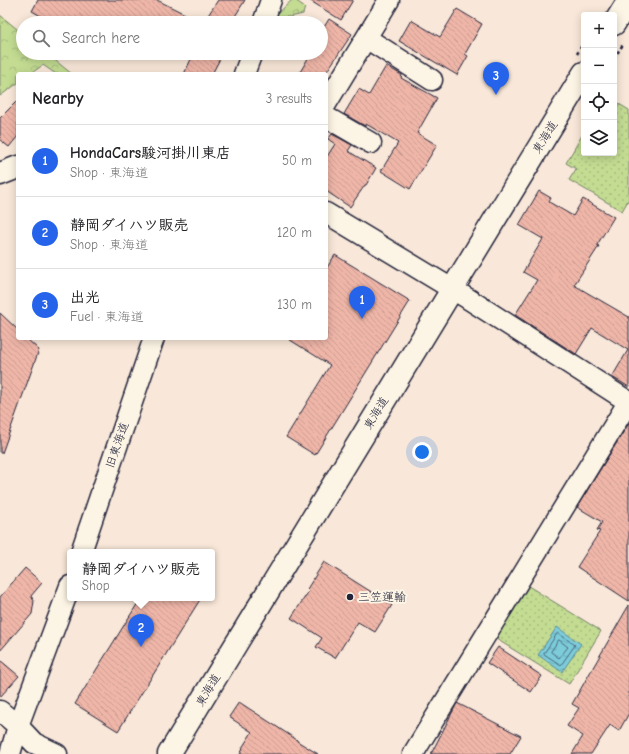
<!DOCTYPE html>
<html lang="en">
<head>
<meta charset="utf-8">
<style>
  body { margin:0; font-family:"Comic Neue","Klee One",sans-serif; background:#f6f6f6; color:#202124 }
  .controls { position:absolute; right:12px; top:12px; display:grid; overflow:hidden; border-radius:4px; box-shadow:0 2px 10px #0003 }
  .controls button { width:36px; height:36px; display:grid; place-items:center; padding:0; border:0; border-bottom:1px solid #e0e0e0; background:#fff; color:#202124; font:20px sans-serif }
  .you { position:absolute; left:422px; top:452px; width:14px; height:14px; margin:-10px; border:3px solid #fff; border-radius:50%; background:#1a73e8; box-shadow:0 0 0 6px #1a73e833 }
  .badge { display:grid; place-items:center; width:26px; height:26px; border-radius:50%; background:#2563eb; color:#fff; font-size:13px; font-weight:700 }
  .pin { position:absolute; translate:-50% -33px; filter:drop-shadow(0 1px 2px #0008) }
  .pin::after { content:''; position:absolute; top:21px; width:14px; height:12px; background:inherit; clip-path:polygon(0 0,100% 0,50% 100%) }
  .popup { position:absolute; left:67px; top:549px; width:148px; height:52px; box-sizing:border-box; display:grid; place-content:center; border-radius:4px; background:#fff; filter:drop-shadow(0 1px 3px #0005); font-size:13px; white-space:nowrap; color:#757577 }
  .popup b { font-size:15px; color:#202124 }
  .popup::after { content:''; position:absolute; left:50%; top:100%; margin-left:-8px; border:8px solid transparent; border-top-color:#fff }
  .list { margin:0; padding:0; list-style:none }
  h2 { display:flex; justify-content:space-between; align-items:center; height:52px; margin:0; padding:0 16px; font-size:17px }
  h2 small { font-size:13px; font-weight:400; color:#757577 }
  .list li { display:grid; grid-template-columns:26px 1fr auto; gap:12px; align-items:center; box-sizing:border-box; height:72px; padding:0 16px; border-top:1px solid #e0e0e0 }
  .list b { display:block; font-size:15px; white-space:nowrap }
  .list p { margin:0; font-size:13px; white-space:nowrap; color:#757577 }
  .list em { font-size:13px; font-style:normal; color:#757577 }
  .icon { flex:none; width:22px; height:22px; fill:none; stroke:currentColor; stroke-width:2; stroke-linecap:round; stroke-linejoin:round }
  .map { position:relative; flex:none; width:629px; height:754px; overflow:hidden }
  .search { position:absolute; background:#fff; box-shadow:0 2px 10px #0003; left:16px; top:16px; width:312px; height:44px; display:flex; align-items:center; gap:10px; box-sizing:border-box; padding:0 14px; border-radius:22px; color:#757577; font-size:15px }
  .panel { position:absolute; background:#fff; box-shadow:0 2px 10px #0003; left:16px; top:72px; width:312px; height:268px; border-radius:4px }
  .map>svg:first-child { display:block }
  .grass { fill:url(#grass-dots); stroke:#727f66 }
  .forest { fill:url(#forest-crowns); stroke:#727f66 }
  .water { fill:url(#water-ripples); stroke:#59889a }
  .lines { fill:none; stroke-linecap:round; stroke-linejoin:round }
  .shore { stroke:#46667b; stroke-width:1 }
  .building { fill:url(#building-back-hatch); stroke:#22223b }
  .minor-casing { stroke:#22223b; stroke-width:23 }
  .tertiary-casing { stroke:#22223b; stroke-width:25 }
  .secondary-casing { stroke:#22223b; stroke-width:25 }
  .path { stroke:#22223b; stroke-width:2.5; stroke-dasharray:3 3; stroke-linecap:butt }
  .minor { stroke:#fcf5e5; stroke-width:20 }
  .tertiary { stroke:#fcf5e5; stroke-width:22 }
  .secondary { stroke:#fcf5e5; stroke-width:22 }
  .poi-dot { fill:#22223b; stroke:#fcf5e5; stroke-width:1.5 }
  .labels { text-anchor:middle; dominant-baseline:central; stroke-width:4; stroke-linejoin:round; paint-order:stroke }
  .street-label { font-size:12px; fill:#22223b; stroke:#fcf5e5 }
  .poi-label { font-size:12px; fill:#22223b; stroke:#fcf5e5; text-anchor:start }
</style>
</head>
<body>
<div class="map">
<svg width="629" height="754" viewBox="0 0 629 754">
  <defs>
    <pattern id="grass-dots" width="8" height="8" patternUnits="userSpaceOnUse"><rect width="8" height="8" fill="#c3dc92"/><path d="M2 2h.1M6 6h.1" fill="none" stroke="#a7bc7f" stroke-width="1.8" stroke-linecap="round"/></pattern>
    <pattern id="forest-crowns" width="20" height="18" patternUnits="userSpaceOnUse"><rect width="20" height="18" fill="#c3dc92"/><path d="M2 6a3 3 0 1 1 6 0M12 15a3 3 0 1 1 6 0" fill="none" stroke="#a7bc7f"/></pattern>
    <pattern id="water-ripples" width="26" height="14" patternUnits="userSpaceOnUse"><rect width="26" height="14" fill="#7dccda"/><path d="M2 4q2-2 4 0t4 0M15 11q2-2 4 0t4 0" fill="none" stroke="#6cafbc"/></pattern>
    <pattern id="building-back-hatch" width="6" height="6" patternUnits="userSpaceOnUse"><rect width="6" height="6" fill="#efb6a8"/><path d="M-1 5l2 2M0 0l6 6M5-1l2 2" fill="none" stroke="#cd9c92"/></pattern>
  </defs>
  <rect width="100%" height="100%" fill="#f9e8d9"/>
  <filter id="ink" filterUnits="userSpaceOnUse"><feTurbulence type="fractalNoise" baseFrequency=".025" numOctaves="2"/><feDisplacementMap in="SourceGraphic" scale="8" xChannelSelector="R" yChannelSelector="G"/><feConvolveMatrix kernelMatrix="1 2 1 2 8 2 1 2 1" color-interpolation-filters="sRGB"/></filter>
  <g filter="url(#ink)">
    <!-- grass -->
    <path class="grass" d="M614,101L629,110V199L622,211L569,180L576,169L566,163L584,132V153H614Z
      M525,584L601,631L569,684L493,637Z"/>
    <!-- forest -->
    <path class="forest" d="M292,0H295L305,7L303,14L290,17H274Z
      M0,15L23,34V53H46L72,74H56L43,65L30,74H18V83L0,96Z"/>
    <!-- water -->
    <path class="water" d="M557,627L581,644L562,672L538,655Z"/>
    <g class="lines">
      <!-- shore -->
      <path class="shore" d="M558,633L575,645L561,665L544,654Z
        M559,640L568,647L559,658L551,652Z"/>
    </g>
    <!-- building -->
    <path class="building" d="M38,0H157L203,23H53L32,11Z
      M218,0H245L231,23H217L207,17Z
      M309,0H353L341,20Z
      M457,9L482,24L465,54L468,56L457,75L399,41L411,20L440,37Z
      M329,19L352,34L325,74H299L311,53H321V32Z
      M194,53H223L212,74H184Z
      M386,66L402,75L401,78L437,98L417,133L437,145L410,189L381,171L398,143L366,124L365,126L344,114L359,89L369,95Z
      M18,100V136L9,147L0,140V118Z
      M332,134L352,145L348,151L376,168L366,185H365L350,207L326,191V158L335,144L328,139Z
      M539,191L551,198L549,202L573,216L583,199L614,217L597,245L599,246L574,285L629,317V387L612,377L628,350L592,328L576,354L515,315L537,280L523,272L543,239L519,225Z
      M335,255L410,301L315,455L286,437L330,365L287,338H326V269Z
      M0,313L18,330V338H26L39,350L2,453H0Z
      M629,423V601L577,567L600,531L597,530L602,522L577,507Z
      M324,562L392,605L375,632L358,622L335,658L316,647L322,638L291,618L309,591L307,589Z
      M25,568L42,583L31,596L34,601L32,614L0,651V597Z
      M141,598H201L118,731L75,704Z
      M629,605V713L619,731L610,725L591,754H572L583,736L567,726L579,708L572,704Z
      M498,647L542,676L531,692L487,663Z
      M0,660L19,676L0,697Z
      M239,702L297,740V741L318,754H240L243,749L242,748L252,732L229,717Z
      M457,703L521,736L510,754H431Z"/>
    <g class="lines">
      <defs>
        <path id="minor" d="M263,23L271,0
          M366,38L432,80
          M244,74L252,53
          M326,104L389,0
          M326,117L371,143
          M326,213L467,298L629,402
          M81,552L154,338
          M0,711L18,726L34,743L57,754
          M10,754L18,726L70,586
          M413,754L629,401"/>
        <path id="tertiary" d="M0,174L18,167"/>
        <path id="secondary" d="M614,24L629,0
          M169,754L584,73"/>
      </defs>
      <!-- minor casing -->
      <use href="#minor" class="minor-casing"/>
      <!-- tertiary casing -->
      <use href="#tertiary" class="tertiary-casing"/>
      <!-- secondary casing -->
      <use href="#secondary" class="secondary-casing"/>
      <!-- path -->
      <path class="path" d="M577,54L584,42
        M614,58L624,43"/>
      <!-- minor -->
      <use href="#minor" class="minor"/>
      <!-- tertiary -->
      <use href="#tertiary" class="tertiary"/>
      <!-- secondary -->
      <use href="#secondary" class="secondary"/>
    </g>
  </g>
  <!-- markers -->
  <circle class="poi-dot" cx="350" cy="597" r="4"/>
  <g class="labels">
    <!-- street labels -->
    <g class="street-label">
      <text transform="translate(545 137) rotate(-58)">東海道</text>
      <text transform="translate(376 413) rotate(-59)">東海道</text>
      <text transform="translate(117 445) rotate(-71)">旧東海道</text>
      <text transform="translate(208 690) rotate(-59)">東海道</text>
    </g>
    <!-- poi labels -->
    <g class="poi-label">
      <text x="358" y="597">三笠運輸</text>
    </g>
  </g>
</svg>
<div class="controls">
<button>+</button>
<button>−</button>
<button><svg class="icon" aria-label="locate" viewBox="0 0 24 24"><circle cx="12" cy="12" r="6"/><path d="M12 2v4M12 18v4M2 12h4M18 12h4"/></svg></button>
<button><svg class="icon" aria-label="layers" viewBox="0 0 24 24"><path d="M12 4l9 5-9 5-9-5zM3 14l9 5 9-5"/></svg></button>
</div>
<div class="you"></div>
<div class="pin badge" style="left:362px;top:319px">1</div>
<div class="pin badge" style="left:141px;top:647px">2</div>
<div class="popup"><b>静岡ダイハツ販売</b>Shop</div>
<div class="pin badge" style="left:496px;top:95px">3</div>
<div class="search"><svg class="icon" aria-label="search" viewBox="0 0 24 24"><circle cx="10" cy="10" r="6"/><path d="M15 15l6 6"/></svg>Search here</div>
<section class="panel">
<h2>Nearby<small>3 results</small></h2>
<ul class="list">
<li><span class="badge">1</span><div><b>HondaCars駿河掛川東店</b><p>Shop · 東海道</p></div><em>50 m</em></li>
<li><span class="badge">2</span><div><b>静岡ダイハツ販売</b><p>Shop · 東海道</p></div><em>120 m</em></li>
<li><span class="badge">3</span><div><b>出光</b><p>Fuel · 東海道</p></div><em>130 m</em></li>
</ul>
</section>
</div>
</body>
</html>
